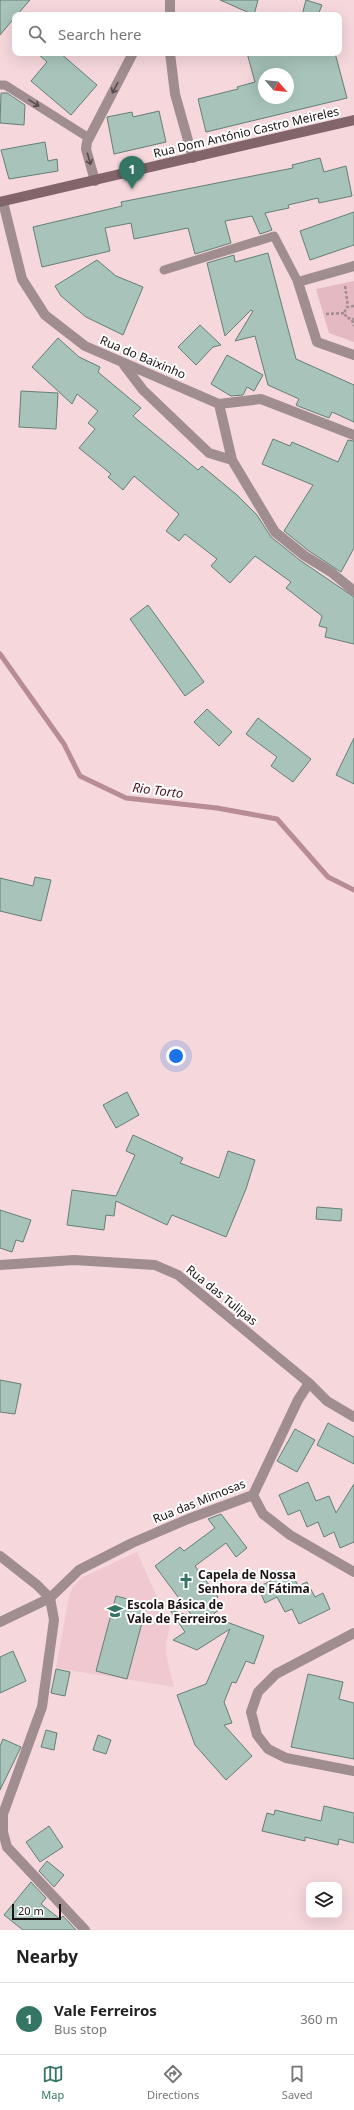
<!DOCTYPE html>
<html lang="en">
<head>
<meta charset="utf-8">
<style>
  body { margin:0; font-family:"Noto Sans",sans-serif; background:#f2f2f2; color:#222 }
  .controls { position:absolute; right:12px; bottom:12px; display:grid; overflow:hidden; border-radius:8px; box-shadow:0 4px 16px #0002 }
  .controls button { width:36px; height:36px; display:grid; place-items:center; padding:0; border:0; border-bottom:1px solid #e0e0e0; background:#fff; color:#222; font:20px sans-serif }
  .compass { position:absolute; left:258px; top:68px; width:36px; height:36px; border-radius:50%; background:#fff; box-shadow:0 4px 16px #0002; rotate:118deg }
  .scale { position:absolute; left:12px; bottom:10px; width:49px; box-sizing:border-box; padding-left:4px; border:2px solid #1d1315; border-top:0; font-size:11px; line-height:14px; white-space:nowrap; color:#1d1315; -webkit-text-stroke:3px #fff; paint-order:stroke }
  .you { position:absolute; left:176px; top:1056px; width:14px; height:14px; margin:-10px; border:3px solid #fff; border-radius:50%; background:#1a73e8; box-shadow:0 0 0 6px #1a73e833 }
  .badge { display:grid; place-items:center; width:26px; height:26px; border-radius:50%; background:#357564; color:#fff; font-size:13px; font-weight:700 }
  .pin { position:absolute; translate:-50% -33px; filter:drop-shadow(0 1px 2px #0008) }
  .pin::after { content:''; position:absolute; top:21px; width:14px; height:12px; background:inherit; clip-path:polygon(0 0,100% 0,50% 100%) }
  .list { margin:0; padding:0; list-style:none }
  h2 { display:flex; justify-content:space-between; align-items:center; height:52px; margin:0; padding:0 16px; font-size:17px }
  h2 small { font-size:13px; font-weight:400; color:#767676 }
  .list li { display:grid; grid-template-columns:26px 1fr auto; gap:12px; align-items:center; box-sizing:border-box; height:72px; padding:0 16px; border-top:1px solid #e0e0e0 }
  .list b { display:block; font-size:15px; white-space:nowrap }
  .list p { margin:0; font-size:13px; white-space:nowrap; color:#767676 }
  .list em { font-size:13px; font-style:normal; color:#767676 }
  .icon { flex:none; width:22px; height:22px; fill:none; stroke:currentColor; stroke-width:2; stroke-linecap:round; stroke-linejoin:round }
  .map { position:relative; flex:none; width:354px; height:1930px; overflow:hidden }
  .search { position:absolute; background:#fff; box-shadow:0 4px 16px #0002; left:12px; right:12px; top:12px; height:44px; display:flex; align-items:center; gap:10px; box-sizing:border-box; padding:0 14px; border-radius:8px; color:#767676; font-size:15px }
  .sheet { height:124px; background:#fff }
  nav { display:flex; justify-content:space-around; align-items:center; box-sizing:border-box; height:56px; border-top:1px solid #e0e0e0; background:#fff; font-size:11px; color:#767676 }
  nav a { display:grid; justify-items:center; gap:2px }
  nav .on { color:#357564 }
  .map>svg:first-child { display:block }
  .built { fill:#efc9cf }
  .green { fill:#e4b9c1 }
  .lines { fill:none; stroke-linecap:round; stroke-linejoin:round }
  .stream { stroke:#b88c94; stroke-width:5 }
  .building { fill:#a7c3ba; stroke:#647f76; fill-rule:evenodd }
  .path { stroke:#a28c90; stroke-width:2.5; stroke-dasharray:3 2; stroke-linecap:butt }
  .service { stroke:#a08d90; stroke-width:9 }
  .minor { stroke:#a08d90; stroke-width:10 }
  .secondary { stroke:#81656a; stroke-width:10 }
  .oneway { stroke:#584a4c }
  .labels { text-anchor:middle; dominant-baseline:central; stroke-width:4; stroke-linejoin:round; paint-order:stroke }
  .street-label { font-size:12px; fill:#1d1315; stroke:#fff }
  .poi-label { font-size:12px; font-weight:bold; fill:#1d1315; stroke:#fff; text-anchor:start }
  .water-label { font-size:13px; font-style:italic; fill:#4b1424; stroke:#fff }
</style>
</head>
<body>
<div class="map">
<svg width="354" height="1930" viewBox="0 0 354 1930">
  <rect width="100%" height="100%" fill="#f5d7dc"/>
  <!-- built -->
  <path class="built" d="M137,1552L170,1627L166,1642V1655L174,1687L56,1668L69,1596L73,1586L83,1577Z"/>
  <!-- green -->
  <path class="green" d="M354,281V342L329,333L316,289Z"/>
  <g class="lines">
    <!-- stream -->
    <path class="stream" d="M0,654L64,744L80,776L126,798L217,808L277,819L328,877L354,890"/>
  </g>
  <!-- building -->
  <path class="building" d="M0,0H30L17,15H15V17L0,35Z
    M220,0H258L254,15Z
    M306,0L322,5L318,15H302Z
    M37,53H60L97,85L71,115L31,81L47,62Z
    M247,53H335L347,98L206,132L198,99L238,89L237,87L255,82ZM264,74H288V98H264Z
    M1,93H7L25,105L24,125L0,123Z
    M159,111L166,142L114,154L107,117L132,112L133,117Z
    M45,142L48,161L57,159L58,171L9,179L1,150Z
    M320,158L324,172L346,166L352,196L319,203L318,198L288,205L289,208L265,213L272,230L260,234L252,216L225,221L231,243L195,254L188,228L134,239L131,223L105,228L110,251L42,267L33,227L122,206L121,202L293,168L292,165Z
    M354,212V245L310,260L300,231Z
    M268,253L296,359L354,385V422L332,412L329,418L303,408L296,405L299,399L268,385L255,336L235,341L253,311L251,310L225,336L207,263L234,255L235,262Z
    M97,260L116,276L143,287L123,335L86,317L61,296L55,286Z
    M200,325L221,345L213,347L196,365L178,347Z
    M58,338L79,357L100,367L98,372L141,408L133,416L198,470L202,466L237,495L257,515L271,537L301,561L354,597V644L325,637L327,628L319,626L322,616L286,588L291,582L255,556L230,583L211,566L217,559L185,534L179,541L166,531L179,514L134,476L123,490L108,477L111,474L79,448L95,429L88,423L98,411L77,394L72,404L32,367Z
    M227,355L263,375L254,391L247,387L243,395L231,396L211,384Z
    M21,391L58,393L56,429L19,427Z
    M273,439L290,446L292,442L338,462L348,440L354,441V548L341,572L309,551L284,531L313,485L262,464Z
    M148,605L204,682L185,696L130,619Z
    M207,709L232,732L219,746L194,722Z
    M258,718L311,759L293,782L271,766L277,757L246,734Z
    M354,738V784L336,775Z
    M35,877L51,880L41,921L0,911V878L33,886Z
    M127,1092L139,1115L116,1128L103,1105Z
    M133,1135L183,1158L180,1163L219,1178L228,1151L255,1160L246,1189L226,1237L172,1215L167,1225L116,1201L114,1216L106,1215L104,1230L67,1225L72,1190L116,1196L135,1155L126,1151Z
    M317,1207L342,1209L341,1221L316,1219Z
    M0,1210L31,1220L23,1242L16,1240L12,1252L0,1248Z
    M0,1380L21,1384L15,1414L0,1412Z
    M328,1423L354,1437V1464L317,1445Z
    M295,1429L315,1440L297,1472L277,1461Z
    M308,1482L316,1501L329,1496L336,1513L354,1484V1542L340,1548L334,1532L324,1537L318,1522L307,1527L300,1510L288,1515L279,1495Z
    M221,1514L247,1548L236,1557L226,1543L195,1566L218,1597L214,1600L220,1609L211,1616L264,1636L254,1664L246,1661L236,1683L232,1682L224,1702L232,1723L224,1725L252,1756L226,1780L195,1745L177,1695L206,1684L230,1629L197,1650L173,1640L185,1632L170,1610L193,1617L155,1566L180,1547L184,1551L215,1528L208,1519Z
    M291,1571L298,1586L307,1582L315,1597L323,1593L330,1609L299,1624L292,1609L285,1612L277,1597L265,1603L258,1587Z
    M116,1596L147,1604L127,1679L96,1671Z
    M13,1651L26,1681L0,1693V1657Z
    M56,1669L70,1672L65,1696L51,1693Z
    M308,1674L343,1682L339,1699L354,1703V1759L291,1747Z
    M46,1730L57,1733L54,1750L41,1747Z
    M98,1735L111,1740L106,1754L93,1750Z
    M3,1739L21,1747L0,1790V1746Z
    M324,1806L354,1813V1843L339,1839L338,1845L305,1837V1841L262,1831L267,1813L274,1815L275,1810L321,1821Z
    M49,1826L63,1847L40,1862L26,1842Z
    M47,1861L64,1875L54,1887L39,1871Z
    M31,1882L46,1898L41,1904L60,1919L63,1916L76,1930H23L4,1915Z"/>
  <g class="lines">
    <!-- path -->
    <path class="path" d="M345,286L348,306
      M354,306L347,307L344,313L347,318L354,319
      M326,314L344,313
      M352,320L354,326"/>
    <!-- service -->
    <path class="service" d="M0,85H5L89,138
      M164,270L274,236L298,282"/>
    <!-- minor -->
    <path class="minor" d="M170,15V0
      M170,53L175,94L193,158
      M95,181L86,149L87,142L133,53
      M3,202L22,279L45,315L85,346L219,404L261,399L354,435
      M354,266L298,282L317,342L354,355
      M124,365L143,390L209,453L232,460
      M219,404L232,460L275,532L305,556L331,572L354,591
      M0,1265L74,1260L155,1265L178,1275L309,1383L327,1401L354,1417
      M253,1495L263,1514L290,1535L354,1572
      M0,1556L37,1585L50,1598L54,1620L42,1707L3,1814V1832L7,1847L85,1930
      M0,1622L50,1598L79,1570L132,1543L188,1519L253,1495L298,1400L309,1383
      M354,1633L276,1674L258,1692L251,1712L257,1735L268,1749L286,1758L354,1771"/>
    <!-- secondary -->
    <path class="secondary" d="M0,202L354,120"/>
  </g>
  <!-- one-way arrows -->
  <defs><path id="oneway-shaft" d="M-6 0H5M1.5-3L5.5 0L1.5 3" fill="none" stroke-width="1.6" stroke-linecap="round" stroke-linejoin="round"/></defs>
  <g class="oneway">
    <use href="#oneway-shaft" transform="translate(115 88) rotate(118)"/>
    <use href="#oneway-shaft" transform="translate(34 103) rotate(32)"/>
    <use href="#oneway-shaft" transform="translate(89 159) rotate(74)"/>
  </g>
  <!-- icons -->
  <defs>
    <symbol id="church-bare" viewBox="-9 -9 18 18"><path d="M-1.2-6h2.4v3.5h3.3v2.4h-3.3V6h-2.4V-.1h-3.3v-2.4h3.3Z" fill="#357564" stroke="#fff" stroke-width="2.5" paint-order="stroke"/></symbol>
    <symbol id="school-bare" viewBox="-9 -9 18 18"><path d="M0-5L7-2L0 1L-7-2ZM-4 1L0 2.5L4 1V4Q0 6-4 4Z" fill="#357564" stroke="#fff" stroke-width="2.5" paint-order="stroke"/></symbol>
  </defs>
  <g fill-rule="evenodd">
    <use href="#church-bare" x="175" y="1570" width="22" height="22"/>
    <use href="#school-bare" x="104" y="1600" width="22" height="22"/>
  </g>
  <g class="labels">
    <!-- street labels -->
    <g class="street-label">
      <text transform="translate(246 132) rotate(-13)">Rua Dom António Castro Meireles</text>
      <text transform="translate(143 357) rotate(23)">Rua do Baixinho</text>
      <text transform="translate(222 1295) rotate(39)">Rua das Tulipas</text>
      <text transform="translate(199 1501) rotate(-22)">Rua das Mimosas</text>
    </g>
    <!-- poi labels -->
    <g class="poi-label">
      <text x="198" y="1574">Capela de Nossa<tspan x="198" dy="14">Senhora de Fátima</tspan></text>
      <text x="127" y="1604">Escola Básica de<tspan x="127" dy="14">Vale de Ferreiros</tspan></text>
    </g>
    <!-- water labels -->
    <g class="water-label">
      <text transform="translate(158 790) rotate(7)">Rio Torto</text>
    </g>
  </g>
</svg>
<div class="controls">
<button><svg class="icon" aria-label="layers" viewBox="0 0 24 24"><path d="M12 4l9 5-9 5-9-5zM3 14l9 5 9-5"/></svg></button>
</div>
<svg class="compass" viewBox="-18 -18 36 36"><path d="M0-13l5 13h-10z" fill="#e53935"/><path d="M0 13l5-13h-10z" fill="#767676"/></svg>
<div class="scale">20 m</div>
<div class="you"></div>
<div class="pin badge" style="left:132px;top:189px">1</div>
<div class="search"><svg class="icon" aria-label="search" viewBox="0 0 24 24"><circle cx="10" cy="10" r="6"/><path d="M15 15l6 6"/></svg>Search here</div>
</div>
<section class="sheet">
<h2>Nearby<small></small></h2>
<ul class="list">
<li><span class="badge">1</span><div><b>Vale Ferreiros</b><p>Bus stop</p></div><em>360 m</em></li>
</ul>
</section>
<nav>
<a class="on"><svg class="icon" aria-label="map" viewBox="0 0 24 24"><path d="M3 6l6-2 6 2 6-2v14l-6 2-6-2-6 2zM9 4v14M15 6v14"/></svg>Map</a>
<a><svg class="icon" aria-label="directions" viewBox="0 0 24 24"><path d="M12 3l9 9-9 9-9-9zM9 14v-3h6M13 9l2 2-2 2"/></svg>Directions</a>
<a><svg class="icon" aria-label="saved" viewBox="0 0 24 24"><path d="M7 4h10v16l-5-4-5 4z"/></svg>Saved</a>
</nav>
</body>
</html>
